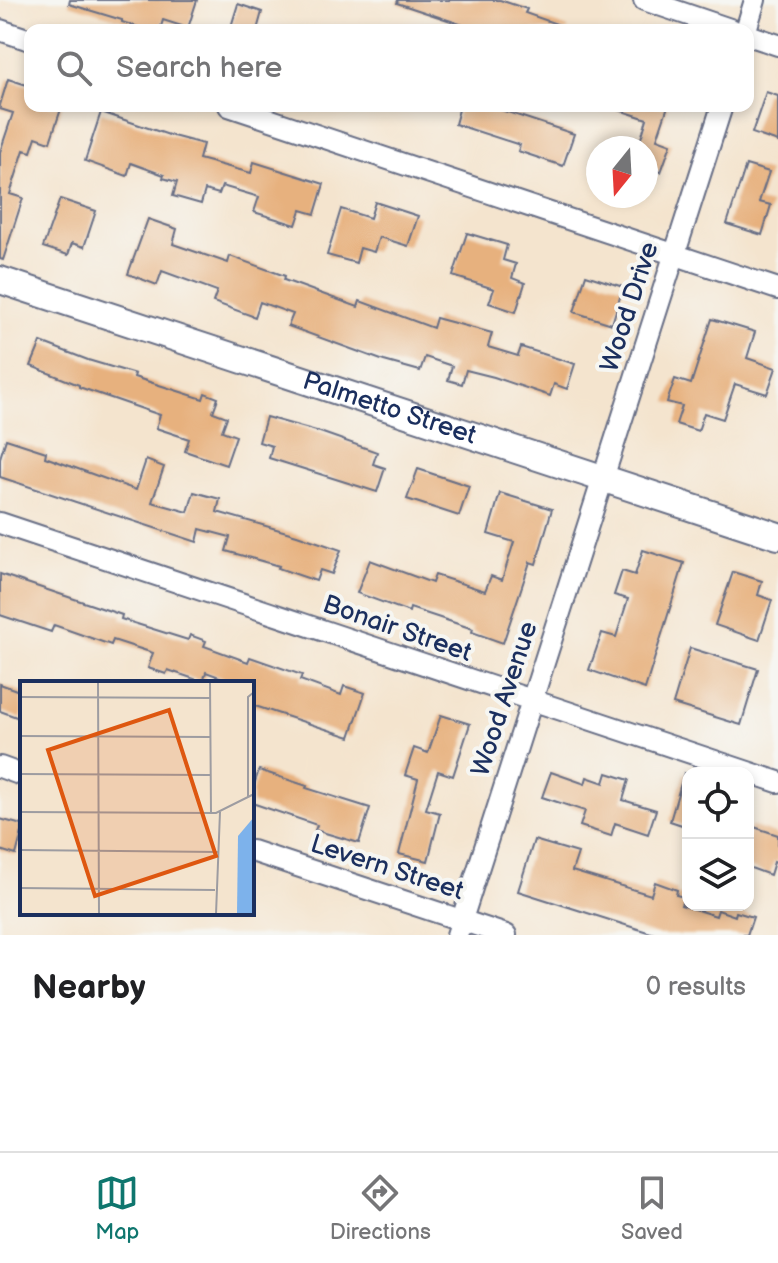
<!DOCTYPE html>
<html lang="en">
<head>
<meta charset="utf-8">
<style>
  body { margin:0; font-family:"Balsamiq Sans",sans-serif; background:#f6f6f6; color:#202124 }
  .controls { position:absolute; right:24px; bottom:24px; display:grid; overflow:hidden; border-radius:16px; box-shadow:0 4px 12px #0003 }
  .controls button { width:72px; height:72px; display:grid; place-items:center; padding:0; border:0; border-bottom:2px solid #e0e0e0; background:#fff; color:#202124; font:40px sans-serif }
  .compass { position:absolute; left:586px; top:136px; width:72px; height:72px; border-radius:50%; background:#fff; box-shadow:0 4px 12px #0003; rotate:198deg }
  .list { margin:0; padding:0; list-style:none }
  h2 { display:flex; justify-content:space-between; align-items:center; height:104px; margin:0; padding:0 32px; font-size:34px }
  h2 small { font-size:26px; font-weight:400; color:#757577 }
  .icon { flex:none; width:44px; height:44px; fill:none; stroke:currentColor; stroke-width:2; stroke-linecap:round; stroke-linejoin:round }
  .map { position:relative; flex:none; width:778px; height:935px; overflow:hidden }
  .search { position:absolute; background:#fff; box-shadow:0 4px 12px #0003; left:24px; right:24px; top:24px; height:88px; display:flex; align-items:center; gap:20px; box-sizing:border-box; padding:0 28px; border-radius:16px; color:#757577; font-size:30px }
  .sheet { height:216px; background:#fff }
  nav { display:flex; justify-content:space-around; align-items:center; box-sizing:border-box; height:112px; border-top:2px solid #e0e0e0; background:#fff; font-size:22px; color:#757577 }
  nav a { display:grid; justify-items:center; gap:4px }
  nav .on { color:#0f766e }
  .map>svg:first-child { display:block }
  .building { fill:#e7b17e }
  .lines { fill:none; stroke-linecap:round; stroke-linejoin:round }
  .minor-casing { stroke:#676e85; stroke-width:24 }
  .tertiary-casing { stroke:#676e85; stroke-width:30 }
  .minor { stroke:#fff; stroke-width:20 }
  .tertiary { stroke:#fff; stroke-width:26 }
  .labels { text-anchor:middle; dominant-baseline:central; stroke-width:8; stroke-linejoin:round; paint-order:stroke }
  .street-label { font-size:26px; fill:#1b2f5e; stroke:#f6f6f2 }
  .inset-road { fill:none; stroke:#9d9ca1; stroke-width:2 }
  .view { fill:#de5710; fill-opacity:0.15; stroke:#de5710; stroke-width:4 }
  .inset-edge { fill:none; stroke:#1b2f5e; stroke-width:4 }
</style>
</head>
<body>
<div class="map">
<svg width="778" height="935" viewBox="0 0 778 935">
  <rect width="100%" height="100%" fill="#f6f6f2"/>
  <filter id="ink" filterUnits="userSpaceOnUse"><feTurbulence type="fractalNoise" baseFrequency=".0125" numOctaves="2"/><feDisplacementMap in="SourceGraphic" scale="16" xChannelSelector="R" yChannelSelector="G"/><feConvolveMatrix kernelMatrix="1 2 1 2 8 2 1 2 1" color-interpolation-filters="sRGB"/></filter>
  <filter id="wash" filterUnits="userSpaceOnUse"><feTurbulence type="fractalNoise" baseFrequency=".006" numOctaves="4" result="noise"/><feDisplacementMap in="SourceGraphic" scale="32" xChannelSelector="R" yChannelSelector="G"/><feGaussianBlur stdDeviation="1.8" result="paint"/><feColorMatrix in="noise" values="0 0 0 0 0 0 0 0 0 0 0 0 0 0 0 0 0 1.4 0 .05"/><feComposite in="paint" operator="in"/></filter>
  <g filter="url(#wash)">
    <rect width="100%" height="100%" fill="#f4e4ce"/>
    <g id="blocks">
      <!-- building -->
      <path class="building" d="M70,0H197L188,28L163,20L160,30H148L122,22V20L69,4Z
        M398,0H500L527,9L525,13L568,28V30H465L466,26L397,3Z
        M238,4L262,12L257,30H230Z
        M8,79L30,86V106H62L50,142L36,137L31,152L24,150L10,194L23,198L3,260L0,259V152L13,113L0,109V105Z
        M766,92L778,96V142L752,133Z
        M460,106H489L574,134L563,166L518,151L520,145L455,124Z
        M616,106H668L657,139L671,144L661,172L646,167V148H638L647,119L616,109Z
        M101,112L169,135L203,144L199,159L251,173L254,162L324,184L315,214L301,210L296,225L254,212L259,197L222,186L219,194L205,190L201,204L173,196L177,182L163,178L164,175L131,163L127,176L85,161Z
        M746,165L769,172L759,202L771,205L762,235L727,224Z
        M60,199L96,211L84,247L72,243L68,255L43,247Z
        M375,202L418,216L408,246L379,237L374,252L360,248L356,263L327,255L341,209L370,218Z
        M148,219L177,229L173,244L228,263L230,256L285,276L284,280L358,307L360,301L433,328L436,318L492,333L488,347L518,356L521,347L575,364L567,389L554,384L550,396L494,377L466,370L462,384L448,380L452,366L425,357L420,371L384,361L288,326L293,314L260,302L255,317L213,302L217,291L162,271L157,285L128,274Z
        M467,233L507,245L503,260L516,264L512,278L525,283L516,312L489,303L494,289L453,276Z
        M586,275L623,287L612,324L574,312Z
        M712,319L755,332L747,358L776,368L767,394L735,384L723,419L704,413L698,431L676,424L682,406L667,402L675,379L691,384Z
        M41,342L88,360L135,374L134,377L203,399L205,393L218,398L213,412L227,417L222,431L236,436L226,465L185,451L189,439L156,428L160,415L79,387V385L31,366Z
        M266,417L320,432L377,452L373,464L385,468L377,492L269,458L272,446L259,442Z
        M6,439L46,452L45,457L136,490L146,460L164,467L152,502L188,512L194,492L220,499L217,512L297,535L341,550L332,574L320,570L316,581L278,568L279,566L226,551L230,537L200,529L197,542L0,477V458Z
        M418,469L469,486L459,516L407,499Z
        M500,493L552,509L536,564L530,562L503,643L472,632L473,629L410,608L409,612L357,593L370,560L432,583L435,575L485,591L491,576L502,580L514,542L488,534Z
        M643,550L684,563L645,689L589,670L602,633L616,637L628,599L614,595L622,571L635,575Z
        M733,572L762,581L758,595L772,600L759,640L715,625Z
        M0,574L122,615L121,619L188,640L190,635L206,641L204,646L248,662L250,657L302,675L300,680L341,695L344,686L365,693L350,737L252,705V683H236L206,672L203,682L168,670L166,674L148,668L153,653L113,640L111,645L54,625L51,632L0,615Z
        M690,648L758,669L741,725L673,704Z
        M0,684L22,692V719L0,711Z
        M441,715L470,724L453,776L438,771L426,809L440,813L428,861L399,854L418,779L405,775L414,748L428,753Z
        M259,770L307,786L306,788L370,808L359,843L315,830L317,825L252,803V791Z
        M551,772L585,784L587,777L604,783L607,773L629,780L623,800L656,810L648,834L615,823L611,836L580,826L585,811L542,797Z
        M684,773L688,774V827L670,821Z
        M0,819L22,825V832L16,855L0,850Z
        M751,826L778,835V863L774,862L770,875L748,867V836Z
        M534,840L578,853L572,871L651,895L655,882L677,890L676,895L684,897L681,905L716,916L718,910L735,916L736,912L753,917L747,935H657L518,891Z"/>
    </g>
  </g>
  <g filter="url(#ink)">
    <use href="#blocks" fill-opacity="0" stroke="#676e85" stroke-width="2"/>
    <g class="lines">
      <defs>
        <path id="minor" d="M644,0L733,30
          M0,30L30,40
          M746,30L755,0
          M748,35L778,45
          M229,106L778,289
          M0,523L778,782
          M0,767L22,775
          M252,851L506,935
          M457,935L722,106"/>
        <g id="tertiary">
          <path id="s1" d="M0,280L778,536"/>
        </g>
      </defs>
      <!-- minor casing -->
      <use href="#minor" class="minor-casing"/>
      <!-- tertiary casing -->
      <use href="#tertiary" class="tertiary-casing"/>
      <!-- minor -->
      <use href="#minor" class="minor"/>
      <!-- tertiary -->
      <use href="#tertiary" class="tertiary"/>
    </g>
  </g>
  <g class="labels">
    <!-- street labels -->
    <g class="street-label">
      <text transform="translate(630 307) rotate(-72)">Wood Drive</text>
      <text stroke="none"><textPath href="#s1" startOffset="410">Palmetto Street</textPath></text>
      <text transform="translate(397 629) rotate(19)">Bonair Street</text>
      <text transform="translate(505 699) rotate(-72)">Wood Avenue</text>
      <text transform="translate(387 868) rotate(18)">Levern Street</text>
    </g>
  </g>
  <!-- overview -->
  <g transform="translate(20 681)">
    <rect width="234" height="234" fill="#f4e4ce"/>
    <path d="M234,136V233H217L218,155Z" fill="#7db2eb"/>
    <path class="inset-road" d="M78,1L79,233M190,1L191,132M0,16L190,17M0,55L190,56M0,93L190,94M228,116V16L234,11M0,131L196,132L234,113M0,169L198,171M0,207L195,209M196,233L200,131"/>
    <path class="view" d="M149,29L196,175L75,215L28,69Z"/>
    <rect width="234" height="234" class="inset-edge"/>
  </g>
</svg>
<div class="controls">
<button><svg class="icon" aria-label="locate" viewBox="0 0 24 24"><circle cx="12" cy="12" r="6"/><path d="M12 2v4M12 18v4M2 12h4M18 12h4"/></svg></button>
<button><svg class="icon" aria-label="layers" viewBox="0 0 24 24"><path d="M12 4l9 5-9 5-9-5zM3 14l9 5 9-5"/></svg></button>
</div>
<svg class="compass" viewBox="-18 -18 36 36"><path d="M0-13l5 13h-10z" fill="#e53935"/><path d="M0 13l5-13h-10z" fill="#757577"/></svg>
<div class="search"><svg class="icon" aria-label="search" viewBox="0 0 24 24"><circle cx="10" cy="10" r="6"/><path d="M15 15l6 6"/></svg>Search here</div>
</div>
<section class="sheet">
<h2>Nearby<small>0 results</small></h2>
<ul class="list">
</ul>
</section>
<nav>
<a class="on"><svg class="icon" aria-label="map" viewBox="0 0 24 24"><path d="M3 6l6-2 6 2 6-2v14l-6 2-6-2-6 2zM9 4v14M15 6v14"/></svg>Map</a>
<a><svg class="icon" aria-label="directions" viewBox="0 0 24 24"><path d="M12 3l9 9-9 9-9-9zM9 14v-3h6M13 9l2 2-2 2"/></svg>Directions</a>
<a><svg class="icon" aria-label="saved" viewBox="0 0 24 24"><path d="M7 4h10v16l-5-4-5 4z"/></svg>Saved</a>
</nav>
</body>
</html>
